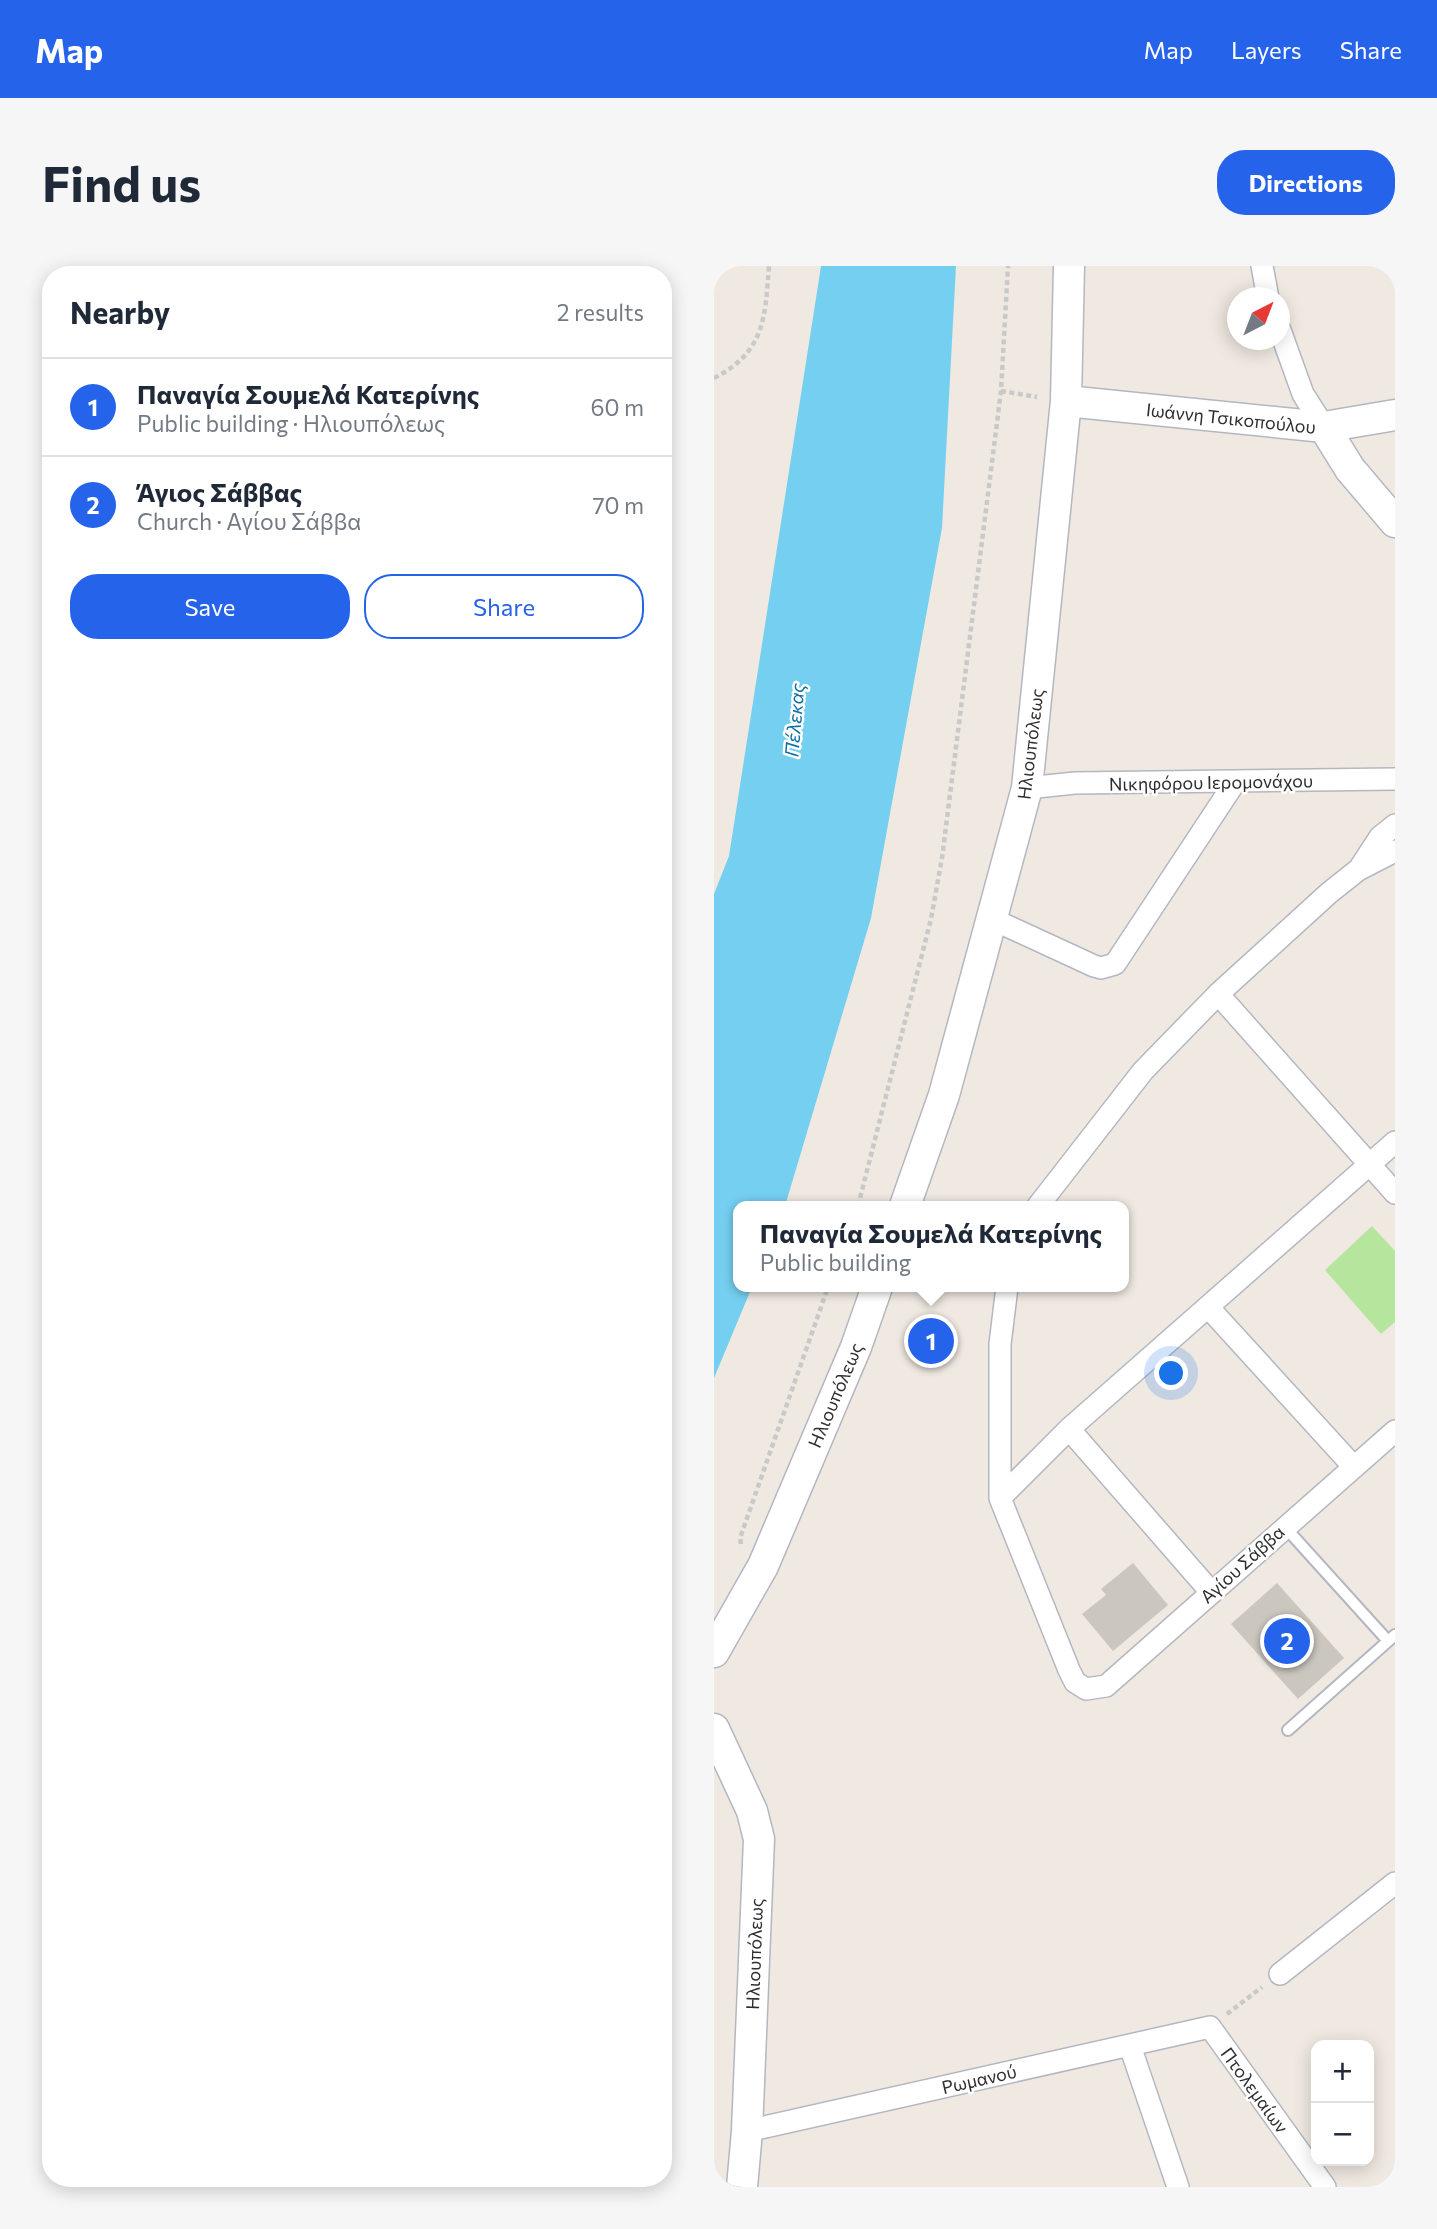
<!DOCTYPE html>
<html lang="en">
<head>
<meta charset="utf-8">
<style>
  body { margin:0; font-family:Commissioner,sans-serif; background:#f6f6f7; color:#1f2937 }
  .controls { position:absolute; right:21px; bottom:21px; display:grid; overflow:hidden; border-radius:14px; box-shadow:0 4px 18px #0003 }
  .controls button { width:63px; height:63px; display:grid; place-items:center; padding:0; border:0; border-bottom:2px solid #e0e1e3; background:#fff; color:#1f2937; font:35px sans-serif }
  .compass { position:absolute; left:513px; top:21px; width:63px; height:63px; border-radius:50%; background:#fff; box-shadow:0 4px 18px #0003; rotate:42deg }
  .you { position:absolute; left:458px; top:1108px; width:24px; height:24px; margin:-18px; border:5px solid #fff; border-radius:50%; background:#1a73e8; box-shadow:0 0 0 10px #1a73e833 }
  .badge { display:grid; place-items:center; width:46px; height:46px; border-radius:50%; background:#2563eb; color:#fff; font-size:23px; font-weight:700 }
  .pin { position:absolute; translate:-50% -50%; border:4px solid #fff; box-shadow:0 2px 7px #0006 }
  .popup { position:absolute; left:19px; top:935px; width:396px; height:91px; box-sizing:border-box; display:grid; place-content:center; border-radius:14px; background:#fff; filter:drop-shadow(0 2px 5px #0005); font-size:23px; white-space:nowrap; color:#747a83 }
  .popup b { font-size:26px; color:#1f2937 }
  .popup::after { content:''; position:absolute; left:50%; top:100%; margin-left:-14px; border:14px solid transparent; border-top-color:#fff }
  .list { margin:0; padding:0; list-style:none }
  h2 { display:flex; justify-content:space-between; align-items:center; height:91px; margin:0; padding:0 28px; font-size:30px }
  h2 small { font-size:23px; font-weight:400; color:#747a83 }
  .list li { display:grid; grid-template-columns:46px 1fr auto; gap:21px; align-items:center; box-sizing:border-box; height:98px; padding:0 28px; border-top:2px solid #e0e1e3 }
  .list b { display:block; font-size:26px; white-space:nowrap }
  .list p { margin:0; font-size:23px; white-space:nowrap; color:#747a83 }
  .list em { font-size:23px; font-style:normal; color:#747a83 }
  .actions { display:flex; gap:14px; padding:21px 28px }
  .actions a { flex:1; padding:16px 0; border:2px solid #2563eb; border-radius:28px; text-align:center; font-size:24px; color:#2563eb }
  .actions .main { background:#2563eb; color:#fff }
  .map { position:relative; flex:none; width:681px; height:1921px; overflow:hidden; border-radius:28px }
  header { display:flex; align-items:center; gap:42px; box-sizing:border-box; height:98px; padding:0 35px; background:#2563eb; color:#fff }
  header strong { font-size:33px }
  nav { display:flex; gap:38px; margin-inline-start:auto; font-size:24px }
  .intro { display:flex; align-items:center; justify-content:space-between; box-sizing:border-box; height:168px; padding:0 42px }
  h1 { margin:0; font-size:49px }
  .button { padding:18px 32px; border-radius:28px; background:#2563eb; color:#fff; font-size:24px; font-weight:700 }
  main { display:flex; gap:42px; padding:0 42px }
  aside { flex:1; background:#fff; border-radius:28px; box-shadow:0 4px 18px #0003 }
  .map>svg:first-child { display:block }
  .green { fill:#b6e59e }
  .water { fill:#75cff0 }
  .building { fill:#cbc7bf }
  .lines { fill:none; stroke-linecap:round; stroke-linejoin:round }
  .lane-casing { stroke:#b4b7c1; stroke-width:14 }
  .street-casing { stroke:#b4b7c1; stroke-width:24 }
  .secondary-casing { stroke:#b4b7c1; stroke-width:33 }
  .path { stroke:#c9c9c9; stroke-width:4.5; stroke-dasharray:5 3.5; stroke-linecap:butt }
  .lane { stroke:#fff; stroke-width:10 }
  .street { stroke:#fff; stroke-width:21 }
  .secondary { stroke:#fff; stroke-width:30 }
  .labels { text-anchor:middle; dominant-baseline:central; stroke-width:5; stroke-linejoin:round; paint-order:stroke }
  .street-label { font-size:18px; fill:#2e2e2e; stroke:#fff }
  .water-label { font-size:19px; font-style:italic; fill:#0d6fa3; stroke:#fff }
</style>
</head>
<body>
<header>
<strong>Map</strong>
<nav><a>Map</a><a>Layers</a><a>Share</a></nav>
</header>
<div class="intro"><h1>Find us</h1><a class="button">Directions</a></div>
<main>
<aside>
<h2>Nearby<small>2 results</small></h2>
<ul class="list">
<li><span class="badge">1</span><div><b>Παναγία Σουμελά Κατερίνης</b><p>Public building · Ηλιουπόλεως</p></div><em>60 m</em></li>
<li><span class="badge">2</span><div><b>Άγιος Σάββας</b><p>Church · Αγίου Σάββα</p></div><em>70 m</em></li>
</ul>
<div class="actions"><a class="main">Save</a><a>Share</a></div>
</aside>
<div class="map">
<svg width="681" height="1921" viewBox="0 0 681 1921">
  <rect width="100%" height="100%" fill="#efe9e1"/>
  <!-- green -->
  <path class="green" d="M658,960L681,985V1056L667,1068L611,1004Z"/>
  <!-- water -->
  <path class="water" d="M107,0H242L228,262L157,652L71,940H24V1021H38L0,1112V628L15,590Z"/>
  <!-- building -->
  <path class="building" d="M419,1297L454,1339L399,1385L368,1348L392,1329L387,1323Z
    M563,1317L630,1392L584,1433L517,1358Z"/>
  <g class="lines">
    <defs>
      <path id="lane" d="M570,1260L674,1375
        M574,1464L681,1369"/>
      <path id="street" d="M548,0L554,32
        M566,64L589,128L610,161
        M313,522L361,517L681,513
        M647,600L666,571L681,559
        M278,653L380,700L387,702L401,698L521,516
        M504,728L681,927
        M324,940L429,805L504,728L615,627L644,604L681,585
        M293,1021L286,1078V1232L355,1404L361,1416L372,1423L392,1420L681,1165
        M494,1041L639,1200
        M355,1163L497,1326
        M286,1232L355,1163L681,876
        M566,1708L681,1617
        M416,1780L464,1921
        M33,1865L496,1761L611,1921"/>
      <path id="secondary" d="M352,135L610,161L681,149
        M610,161L636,203L681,256
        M191,940L230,829L313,522L352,135L355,0
        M0,1386L49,1300L142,1081L163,1021
        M0,1463L38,1545L45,1573L33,1865L28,1921"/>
    </defs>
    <!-- lane casing -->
    <use href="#lane" class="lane-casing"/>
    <!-- street casing -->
    <use href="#street" class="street-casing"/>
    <!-- secondary casing -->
    <use href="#secondary" class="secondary-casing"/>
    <!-- path -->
    <path class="path" d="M0,112C51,86 51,52 55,0
      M287,125L323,131
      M144,940L217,653L228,592L287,125L294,0
      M27,1278L26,1272L114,1021
      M513,1748L548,1721"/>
    <!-- lane -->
    <use href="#lane" class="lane"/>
    <!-- street -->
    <use href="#street" class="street"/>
    <!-- secondary -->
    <use href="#secondary" class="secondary"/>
  </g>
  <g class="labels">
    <!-- street labels -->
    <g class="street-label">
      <text transform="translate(517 152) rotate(6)">Ιωάννη Τσικοπούλου</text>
      <text transform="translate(316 478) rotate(-83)">Ηλιουπόλεως</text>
      <text transform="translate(497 516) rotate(-1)">Νικηφόρου Ιερομονάχου</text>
      <text transform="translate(121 1129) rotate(-67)">Ηλιουπόλεως</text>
      <text transform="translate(528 1298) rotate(-42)">Αγίου Σάββα</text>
      <text transform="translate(40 1688) rotate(-88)">Ηλιουπόλεως</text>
      <text transform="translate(265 1813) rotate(-13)">Ρωμανού</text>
      <text transform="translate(541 1824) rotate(54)">Πτολεμαίων</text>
    </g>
    <!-- water labels -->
    <g class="water-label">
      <text transform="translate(80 454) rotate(-85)">Πέλεκας</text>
    </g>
  </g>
</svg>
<div class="controls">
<button>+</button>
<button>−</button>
</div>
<svg class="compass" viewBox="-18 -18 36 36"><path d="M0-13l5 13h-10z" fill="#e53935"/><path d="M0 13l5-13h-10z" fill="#747a83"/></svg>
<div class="you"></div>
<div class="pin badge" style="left:217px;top:1075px">1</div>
<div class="popup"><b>Παναγία Σουμελά Κατερίνης</b>Public building</div>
<div class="pin badge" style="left:573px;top:1375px">2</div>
</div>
</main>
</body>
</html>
